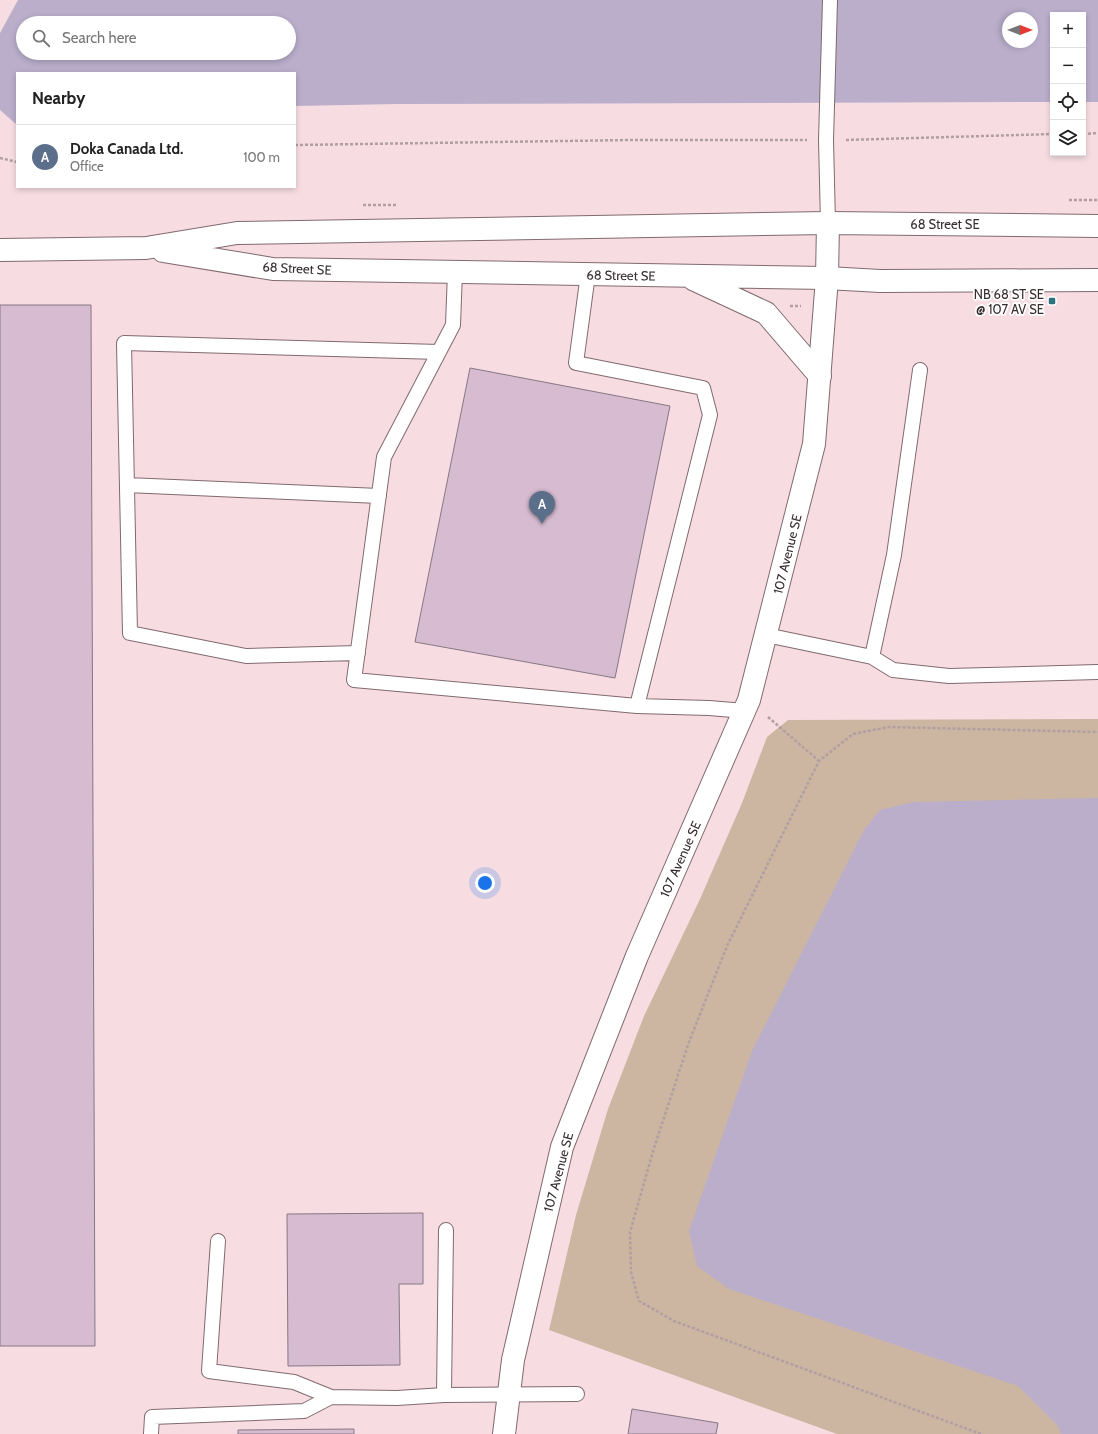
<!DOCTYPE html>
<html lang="en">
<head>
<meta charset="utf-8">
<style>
  body { margin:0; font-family:Cabin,sans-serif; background:#f6f6f6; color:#222 }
  .controls { position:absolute; right:12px; top:12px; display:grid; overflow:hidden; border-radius:0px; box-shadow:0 2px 6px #0003 }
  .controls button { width:36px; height:36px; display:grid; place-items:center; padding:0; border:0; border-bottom:1px solid #e0e0e0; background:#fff; color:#222; font:20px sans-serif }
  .compass { position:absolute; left:1002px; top:12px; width:36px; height:36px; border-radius:50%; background:#fff; box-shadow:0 2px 6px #0003; rotate:90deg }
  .you { position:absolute; left:485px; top:883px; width:14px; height:14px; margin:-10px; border:3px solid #fff; border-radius:50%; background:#1a73e8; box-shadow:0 0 0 6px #1a73e833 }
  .badge { display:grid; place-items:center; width:26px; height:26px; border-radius:50%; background:#2e7381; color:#fff; font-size:13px; font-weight:700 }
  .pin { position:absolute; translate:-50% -33px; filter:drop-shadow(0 1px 2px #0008) }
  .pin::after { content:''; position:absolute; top:21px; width:14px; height:12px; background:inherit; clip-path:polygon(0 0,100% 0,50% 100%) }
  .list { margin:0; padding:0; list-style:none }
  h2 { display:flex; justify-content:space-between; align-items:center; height:52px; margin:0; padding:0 16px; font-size:17px }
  h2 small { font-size:13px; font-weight:400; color:#767676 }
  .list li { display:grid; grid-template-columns:26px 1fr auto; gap:12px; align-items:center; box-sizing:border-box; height:64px; padding:0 16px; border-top:1px solid #e0e0e0 }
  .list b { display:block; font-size:15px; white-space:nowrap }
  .list p { margin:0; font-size:13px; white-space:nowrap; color:#767676 }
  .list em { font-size:13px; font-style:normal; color:#767676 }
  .icon { flex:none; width:22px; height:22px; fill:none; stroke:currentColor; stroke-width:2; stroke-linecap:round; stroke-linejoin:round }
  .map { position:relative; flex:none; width:1098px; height:1434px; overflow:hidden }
  .search { position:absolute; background:#fff; box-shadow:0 2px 6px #0003; left:16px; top:16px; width:280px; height:44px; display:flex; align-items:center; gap:10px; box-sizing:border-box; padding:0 14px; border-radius:22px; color:#767676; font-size:15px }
  .panel { position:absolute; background:#fff; box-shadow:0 2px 6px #0003; left:16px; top:72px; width:280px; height:116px; border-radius:0px }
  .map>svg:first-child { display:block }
  .green { fill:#ccb6a1 }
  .water { fill:#baaecb; fill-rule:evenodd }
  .building { fill:#d7bbd1; stroke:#877683 }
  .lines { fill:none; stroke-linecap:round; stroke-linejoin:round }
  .lane-casing { stroke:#806a6e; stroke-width:16 }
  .street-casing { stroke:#806a6e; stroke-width:24 }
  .secondary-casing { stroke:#806a6e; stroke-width:24 }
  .path { stroke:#b29ea2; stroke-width:2.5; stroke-dasharray:3 2; stroke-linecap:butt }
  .lane { stroke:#fff; stroke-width:14 }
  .street { stroke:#fff; stroke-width:22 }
  .secondary { stroke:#fff; stroke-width:22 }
  .poi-dot { fill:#2e7381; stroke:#fff; stroke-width:1.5 }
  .labels { text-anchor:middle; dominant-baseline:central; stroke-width:3.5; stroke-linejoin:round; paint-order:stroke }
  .street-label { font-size:13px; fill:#372e30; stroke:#fff }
  .poi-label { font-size:13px; fill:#372e30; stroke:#fff; text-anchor:end }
</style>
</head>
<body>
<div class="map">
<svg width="1098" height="1434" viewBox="0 0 1098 1434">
  <rect width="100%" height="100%" fill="#f7dde2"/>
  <!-- green -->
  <path class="green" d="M1098,719V1434H837L549,1330L576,1215L608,1109L644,1016L700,899L742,803L767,737L788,720Z"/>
  <!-- water -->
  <path class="water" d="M18,0H1098V102H1083V15H1053V102L398,104L295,106V73H17V125L0,110V33ZM1008,18H1032V42H1008ZM23,23H289V53H23Z
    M1098,798V1434H1061L1058,1426L1018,1386L729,1289L697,1266L689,1231L752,1051L864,830L880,810L913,802Z"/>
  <!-- building -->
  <path class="building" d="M0,305H91L95,1346H0Z
    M470,368L670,406L615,678L415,642Z
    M423,1213V1284H399L400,1365L288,1366L287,1214Z
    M632,1409L718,1423L716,1434H628Z
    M354,1429V1434H238V1430Z"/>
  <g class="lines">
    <defs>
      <path id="lane" d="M828,223L826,140L830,0
        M455,272L453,325L384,457L354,680L637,706
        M588,274L576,363L703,388L710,415L637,706L709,708L745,711
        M127,485L379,496
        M766,635L872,657L894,555L920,370
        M358,653L246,656L130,633L124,343L439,352
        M872,657L893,670L949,676L1098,672
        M218,1241L209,1371L294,1382L331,1397
        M444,1395L446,1230
        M151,1434L152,1417L304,1411L331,1397L397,1398L444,1395L577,1394"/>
      <path id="street" d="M504,1434L513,1360L562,1147L637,956L749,700L814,444L827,278L828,223"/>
      <path id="secondary" d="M0,250L146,248L237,233L828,223L1098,226
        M163,251L273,269L827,278L880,281L1098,280
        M693,279L766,313L820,376"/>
    </defs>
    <!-- lane casing -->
    <use href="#lane" class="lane-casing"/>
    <!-- street casing -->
    <use href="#street" class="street-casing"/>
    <!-- secondary casing -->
    <use href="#secondary" class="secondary-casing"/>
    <!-- path -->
    <path class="path" d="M1083,134L1098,133
      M846,140L1053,134
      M295,145L630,140H807
      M0,158L17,162
      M1069,200H1098
      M363,205H396
      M790,306H801
      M768,717L819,761
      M981,1434L674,1321L639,1301L631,1272L630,1232L654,1148L689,1042L727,946L819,761L853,734L889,727L1098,732"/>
    <!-- lane -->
    <use href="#lane" class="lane"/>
    <!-- street -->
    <use href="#street" class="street"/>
    <!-- secondary -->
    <use href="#secondary" class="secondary"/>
  </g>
  <!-- markers -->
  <rect class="poi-dot" x="1048" y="297" width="8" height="8" rx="2"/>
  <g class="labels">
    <!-- street labels -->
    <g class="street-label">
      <text x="945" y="224">68 Street SE</text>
      <text transform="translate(297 268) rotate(3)">68 Street SE</text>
      <text transform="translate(621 275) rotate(1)">68 Street SE</text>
      <text transform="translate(787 554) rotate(-76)">107 Avenue SE</text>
      <text transform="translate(680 859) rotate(-66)">107 Avenue SE</text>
      <text transform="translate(558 1172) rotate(-75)">107 Avenue SE</text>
    </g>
    <!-- poi labels -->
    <g class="poi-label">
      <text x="1044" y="294">NB 68 ST SE<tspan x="1044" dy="15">@ 107 AV SE</tspan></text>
    </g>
  </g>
</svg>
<div class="controls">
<button>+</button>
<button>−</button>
<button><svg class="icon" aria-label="locate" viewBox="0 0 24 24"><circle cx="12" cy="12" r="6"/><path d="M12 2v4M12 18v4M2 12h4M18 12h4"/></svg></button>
<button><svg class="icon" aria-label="layers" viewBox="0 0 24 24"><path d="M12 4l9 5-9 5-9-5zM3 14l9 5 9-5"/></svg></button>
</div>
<svg class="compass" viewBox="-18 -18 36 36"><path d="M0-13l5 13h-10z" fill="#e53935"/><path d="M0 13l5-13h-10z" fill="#767676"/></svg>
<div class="you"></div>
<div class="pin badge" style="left:542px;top:524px;background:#5c6f8a">A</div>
<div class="search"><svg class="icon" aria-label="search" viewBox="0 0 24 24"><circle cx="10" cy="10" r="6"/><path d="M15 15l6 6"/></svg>Search here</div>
<section class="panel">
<h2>Nearby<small></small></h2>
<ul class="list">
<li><span class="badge" style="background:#5c6f8a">A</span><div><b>Doka Canada Ltd.</b><p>Office</p></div><em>100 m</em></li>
</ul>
</section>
</div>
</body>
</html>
